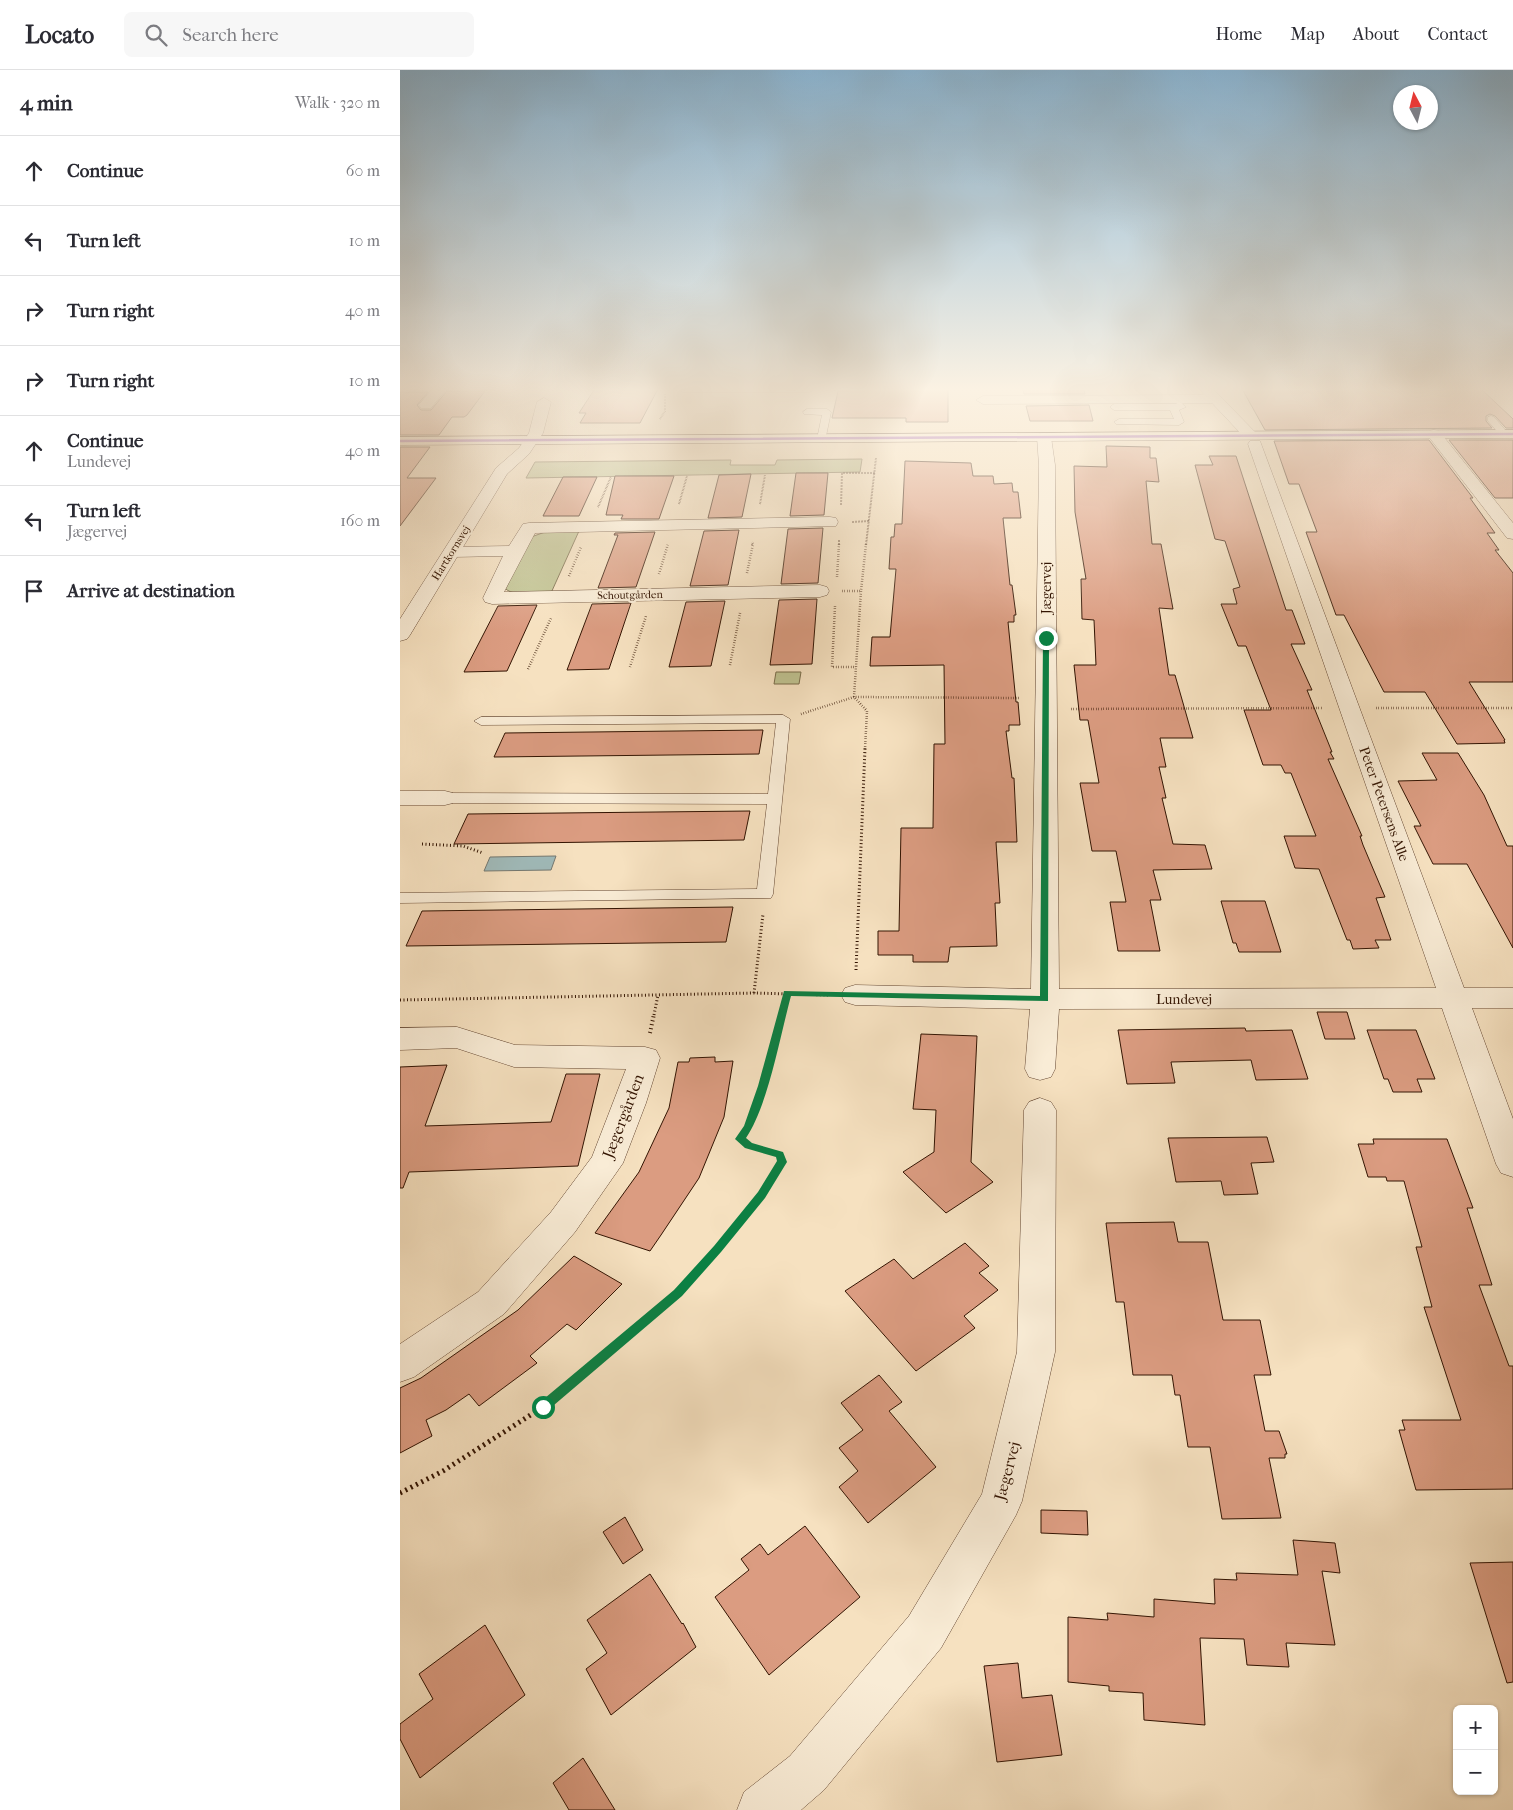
<!DOCTYPE html>
<html lang="en">
<head>
<meta charset="utf-8">
<style>
  body { margin:0; font-family:"IM FELL French Canon",serif; background:#f7f7f7; color:#2b2b33 }
  .controls { position:absolute; right:15px; bottom:15px; display:grid; overflow:hidden; border-radius:8px; box-shadow:0 1px 4px #0004 }
  .controls button { width:45px; height:45px; display:grid; place-items:center; padding:0; border:0; border-bottom:1px solid #e1e1e2; background:#fff; color:#2b2b33; font:25px sans-serif }
  .compass { position:absolute; left:993px; top:15px; width:45px; height:45px; border-radius:50%; background:#fff; box-shadow:0 1px 4px #0004; rotate:353deg }
  .stop { position:absolute; width:15px; height:15px; margin:-11px; border:4px solid #0b8043; border-radius:50%; background:#fff }
  .stop.end { background:#0b8043; border-color:#fff; box-shadow:0 1px 5px #0008 }
  .list { margin:0; padding:0; list-style:none }
  h2 { display:flex; justify-content:space-between; align-items:center; height:65px; margin:0; padding:0 20px; font-size:21px }
  h2 small { font-size:16px; font-weight:400; color:#7c7c81 }
  .list li { display:grid; grid-template-columns:32px 1fr auto; gap:15px; align-items:center; box-sizing:border-box; height:70px; padding:0 20px; border-top:1px solid #e1e1e2 }
  .list b { display:block; font-size:19px; white-space:nowrap }
  .list p { margin:0; font-size:16px; white-space:nowrap; color:#7c7c81 }
  .list em { font-size:16px; font-style:normal; color:#7c7c81 }
  .icon { flex:none; width:28px; height:28px; fill:none; stroke:currentColor; stroke-width:2; stroke-linecap:round; stroke-linejoin:round }
  .map { position:relative; flex:none; width:1113px; height:1740px; overflow:hidden }
  header { display:flex; align-items:center; gap:30px; box-sizing:border-box; height:70px; padding:0 25px; background:#fff; border-bottom:1px solid #e1e1e2 }
  header strong { font-size:24px }
  nav { display:flex; gap:28px; margin-inline-start:auto; font-size:18px }
  .search { width:350px; height:45px; background:#f7f7f7; display:flex; align-items:center; gap:12px; box-sizing:border-box; padding:0 18px; border-radius:8px; color:#7c7c81; font-size:19px }
  main { display:flex }
  aside { flex:1; background:#fff }
  .map>svg:first-child { display:block }
  .green { fill:#bfc290; stroke:#796b49 }
  .water { fill:#a0bbbb; stroke:#747871 }
  .building { fill:#db9c81; stroke:#331402 }
  .lines { fill:none; stroke-linecap:round; stroke-linejoin:round }
  .service-casing { stroke:#644732; stroke-width:1 }
  .minor-casing { stroke:#644732; stroke-width:1 }
  .tertiary-casing { stroke:#644732; stroke-width:1 }
  .secondary-casing { stroke:#331402; stroke-width:1 }
  .path-far4 { stroke:#331402; stroke-width:2; stroke-dasharray:0.5 1; stroke-linecap:butt }
  .path-far3 { stroke:#331402; stroke-width:2.5; stroke-dasharray:0.5 2; stroke-linecap:butt }
  .path-far2 { stroke:#331402; stroke-width:3; stroke-dasharray:1 2.5; stroke-linecap:butt }
  .path-far1 { stroke:#331402; stroke-width:4; stroke-dasharray:1 3; stroke-linecap:butt }
  .path { stroke:#331402; stroke-width:5; stroke-dasharray:2 4; stroke-linecap:butt }
  .service { fill:#f9ecd6; fill-rule:evenodd }
  .minor { fill:#f9ecd6; fill-rule:evenodd }
  .tertiary { fill:#f9ecd6; fill-rule:evenodd }
  .secondary { fill:#f9ecd6; fill-rule:evenodd }
  .bus-1-casing { stroke:#f9ecd6; stroke-width:4.5 }
  .bus-1 { stroke:#8e44ad; stroke-width:2.5 }
  .route { fill:#0b8043 }
  .labels { text-anchor:middle; dominant-baseline:central; stroke-width:4.5; stroke-linejoin:round; paint-order:stroke }
  .far-street-label { font-size:11px; fill:#331402; stroke:#f9ecd6 }
  .street-label { font-size:14px; fill:#331402; stroke:#f9ecd6 }
  .near-street-label { font-size:16px; fill:#331402; stroke:#f9ecd6 }
</style>
</head>
<body>
<header>
<strong>Locato</strong>
<div class="search"><svg class="icon" aria-label="search" viewBox="0 0 24 24"><circle cx="10" cy="10" r="6"/><path d="M15 15l6 6"/></svg>Search here</div>
<nav><a>Home</a><a>Map</a><a>About</a><a>Contact</a></nav>
</header>
<main>
<aside>
<h2>4 min<small>Walk · 320 m</small></h2>
<ul class="list">
<li><svg class="icon" aria-label="ahead" viewBox="0 0 24 24"><path d="M12 20V5M6 11l6-6 6 6"/></svg><div><b>Continue</b></div><em>60 m</em></li>
<li><svg class="icon" aria-label="left" viewBox="0 0 24 24"><path d="M17 20v-9H6M10 6l-5 5 5 5"/></svg><div><b>Turn left</b></div><em>10 m</em></li>
<li><svg class="icon" aria-label="right" viewBox="0 0 24 24"><path d="M7 20v-9h11M14 6l5 5-5 5"/></svg><div><b>Turn right</b></div><em>40 m</em></li>
<li><svg class="icon" aria-label="right" viewBox="0 0 24 24"><path d="M7 20v-9h11M14 6l5 5-5 5"/></svg><div><b>Turn right</b></div><em>10 m</em></li>
<li><svg class="icon" aria-label="ahead" viewBox="0 0 24 24"><path d="M12 20V5M6 11l6-6 6 6"/></svg><div><b>Continue</b><p>Lundevej</p></div><em>40 m</em></li>
<li><svg class="icon" aria-label="left" viewBox="0 0 24 24"><path d="M17 20v-9H6M10 6l-5 5 5 5"/></svg><div><b>Turn left</b><p>Jægervej</p></div><em>160 m</em></li>
<li><svg class="icon" aria-label="arrive" viewBox="0 0 24 24"><path d="M6 21V4h12l-3 4 3 4H6"/></svg><div><b>Arrive at destination</b></div></li>
</ul>
</aside>
<div class="map">
<svg width="1113" height="1740" viewBox="0 0 1113 1740">
  <rect width="100%" height="100%" fill="#f6e1c0"/>
  <filter id="stains"><feTurbulence type="fractalNoise" baseFrequency=".004" numOctaves="4"/><feColorMatrix values="0 0 0 0 .2 0 0 0 0 .09 0 0 0 0 .02 0 0 0 .5 -.17"/></filter>
  <radialGradient id="worn" r=".72"><stop offset=".6" stop-color="#630" stop-opacity="0"/><stop offset="1" stop-color="#630" stop-opacity=".3"/></radialGradient>
  <!-- green -->
  <path class="green" d="M462,389L460,402L126,408L135,392L331,390L330,395H375L377,390Z
    M148,461H179L151,523C138,523 112,528 104,517L131,467Z
    M376,602H401L399,614H374Z"/>
  <!-- water -->
  <path class="water" d="M156,786L151,800L84,801L90,787Z"/>
  <!-- building -->
  <path class="building" d="M196,317H259L240,353H180L186,343H179Z
    M439,317H548V352H506V348H432Z
    M841,317H1079L1113,349V358H1106L1095,346L1090,344L1086,346V351L1092,358L865,360Z
    M623,320H684L685,324H624Z
    M47,321H85L67,345L64,347H52L39,365H0V322H28L17,335L21,340H31Z
    M689,335L693,351H630L626,336Z
    M1029,370L1073,428H1070L1095,463H1087L1099,480H1095L1113,503V612H1069L1105,670H1104L1105,673L1057,674L1025,622H984L944,545H936L906,462H917L899,414H889L874,371Z
    M1049,370H1113V428H1095Z
    M706,376L750,377V388H756L759,412L746,411L752,474H761L773,539L759,538L769,605H775L793,668H760L766,697H759L766,728H762L773,774L805,775L812,799L753,800L761,830H750L760,881H718L710,832H726L716,781H692L680,713H699L688,650H680L674,595H696L694,550L682,549L681,509H686L675,442L674,396L707,397Z
    M0,377H30L7,408H36L0,456Z
    M809,386H836L886,540H892L905,574H891L912,620H907L932,682H930L934,689H928L962,766H960L963,775L985,827L976,828L991,870H975L979,878L953,879L950,870H947L919,799L895,798L884,766H916L891,703H885L881,695H863L844,640H871L846,576H838L821,534H837L833,519L840,517L825,471L815,469L795,395H813Z
    M505,391L571,393L573,406H593L594,414L612,413L613,422H618L621,448H603L610,515H612L616,545H614V552H608L616,632H618L620,655H609V661H606L612,708H614L617,772H596L600,833H595L597,876L550,877L548,892H513V885H478V861H499L501,758H533L534,674H545L544,595L470,596L472,567H490L496,499H489L491,467H494L495,454H502Z
    M396,403H428L424,445L390,446Z
    M351,404L342,447L308,448L319,405Z
    M215,406H274L259,449H221L223,445H206Z
    M163,407H197L179,446H143Z
    M423,458L418,513L381,514L388,459Z
    M339,460L328,515L290,516L304,461Z
    M255,462L236,517L198,518L218,465H214L215,463Z
    M417,529L412,594L370,595L379,530Z
    M325,531L311,596L269,597L286,532Z
    M231,533L209,599L167,600L192,534Z
    M137,535L107,601L64,602L98,536Z
    M363,660L359,684L94,687L105,663Z
    M1022,683H1058L1084,725L1107,776H1113V878L1067,794H1033L1014,756H1021L998,711L1037,710Z
    M350,741L344,770L54,774L68,744Z
    M821,831H865L881,882H839L836,873H833Z
    M333,837L326,872L6,876L22,841Z
    M917,942H947L955,969H925Z
    M845,958L846,961L892,960L908,1009L856,1010L851,990L771,992L775,1013L727,1014L718,960Z
    M967,960H1016L1035,1009H1017L1022,1022H993L988,1009H984Z
    M521,964L577,966L571,1092L593,1112L546,1143L503,1102L534,1082L536,1040L513,1039Z
    M315,987V992L333,991L324,1047L299,1108L261,1165L250,1181L195,1163L239,1102L269,1038L278,992H289L290,988Z
    M47,995L25,1056L151,1052L166,1004H200L178,1096L9,1102L3,1118H0V997Z
    M867,1067L874,1092L851,1093L858,1124L824,1125L821,1111L776,1112L768,1068Z
    M973,1069H1047L1073,1138H1067L1092,1215H1079L1109,1296H1113V1419L1016,1420L999,1360H1005L1002,1350H1061L1024,1237H1032L1016,1177H1022L1004,1111H987L986,1107H968L958,1074H974Z
    M774,1152L778,1172H808L823,1250H860L871,1305H854L865,1361H879L887,1384H885V1388H869L881,1448L822,1449L810,1377H788L780,1325H775L772,1305H733L724,1232H716L706,1153Z
    M565,1173L589,1196L579,1203L598,1220L564,1246L575,1258L516,1301L445,1221L494,1189L513,1209Z
    M174,1186L222,1214L176,1260L167,1254L130,1286L137,1293L79,1336L69,1324L46,1340L26,1350L32,1366L0,1383V1318L21,1308L118,1240Z
    M479,1305L502,1332L489,1341L536,1397L468,1453L439,1417L458,1401L439,1378L463,1360L441,1333Z
    M641,1440L687,1441L688,1465L641,1463Z
    M225,1447L243,1480L223,1494L203,1462Z
    M405,1456L460,1527L369,1605L315,1527L349,1500L341,1489L360,1474L368,1485Z
    M893,1470L935,1473L940,1503L922,1501L935,1575L886,1573L889,1597L847,1595L844,1569L800,1568L805,1655L744,1650L743,1623L709,1621V1616L668,1612V1547L708,1550L707,1543L754,1547V1529L815,1534L814,1509L837,1510L836,1503L898,1505Z
    M1113,1492V1612L1107,1613L1070,1493Z
    M250,1504L282,1554L283,1553L296,1577L211,1645L186,1599L207,1583L187,1550Z
    M85,1555L125,1625L20,1708L0,1669V1654L33,1629L19,1604Z
    M618,1593L622,1628L652,1625L662,1685L597,1692L584,1596Z
    M183,1688L215,1740H169L153,1713Z"/>
  <g class="lines">
    <defs>
      <path id="service" d="M280,317H422L409,322H283L279,319Z
        M780,331L786,337L779,340L784,352L779,355L716,354L714,352L719,349H774L770,340H714L710,337L714,334H776Z
        M407,339H427L431,342L425,371L422,372L417,369L422,345L404,344L403,342Z
        M1091,346L1094,347L1107,362V366H1101L1088,351V347Z
        M383,645L390,649L373,824L371,828L0,833V823L357,819L367,734L45,733L40,731L37,728L40,725L45,723L368,724L376,653L81,655L74,651L81,647Z"/>
      <path id="minor" d="M34,317H48L31,338H21L19,335Z
        M798,317H811L855,362L857,365L855,368H845L812,333L583,334L576,330L583,326L804,325Z
        M1034,360L1039,361L1113,453V469L1107,468L1029,367L1027,364L1029,361Z
        M644,363L649,364L651,367L655,395L659,919L1036,918L848,374L850,371H860L1064,918H1113V938H1072L1113,1049V1107L1101,1103L1096,1094L1042,938L659,939L655,999L651,1007L640,1010L629,1007L625,999L630,939L455,935L445,932L441,925L445,918L455,915L631,919L639,395L637,367L639,364Z
        M430,447L436,448L438,452L436,456L135,463L104,522L420,515L427,517L429,521L427,525L420,527L92,534L85,532L83,528L103,486L52,487L46,486L43,482L46,478L52,477L109,476L123,454L129,453Z
        M0,721H45L53,723L57,728L53,733L45,735H0Z
        M57,957L115,975L245,977L256,980L260,988L246,1033L223,1093L175,1162L104,1244L14,1307L0,1312V1274L78,1222L151,1142L192,1087L226,999L114,997L56,978L0,980V958Z
        M640,1028L651,1032L656,1040L655,1282L622,1431L616,1445L541,1578L424,1720L401,1740H337L344,1722L390,1686L509,1546L582,1424L617,1282L624,1040L629,1032Z"/>
      <path id="tertiary" d="M144,328L151,332L143,363L129,384L107,404L10,565L7,569L0,571V549L96,398L119,378L129,363L137,332Z"/>
      <path id="secondary" d="M1113,360V368L0,375V367Z"/>
    </defs>
    <!-- service casing -->
    <use href="#service" class="service-casing"/>
    <!-- minor casing -->
    <use href="#minor" class="minor-casing"/>
    <!-- tertiary casing -->
    <use href="#tertiary" class="tertiary-casing"/>
    <!-- secondary casing -->
    <use href="#secondary" class="secondary-casing"/>
    <!-- path-far4 -->
    <path class="path-far4" d="M260,349L265,341V324
      M279,434L287,406
      M360,434L365,405
      M441,435L442,403H475
      M198,437L211,407
      M452,452L469,451
      M352,475L353,472
      M439,475V469
      M466,475L476,388"/>
    <!-- path-far3 -->
    <path class="path-far3" d="M347,503L353,474
      M259,504L268,474
      M169,506L181,477
      M437,507L439,474
      M442,521H461
      M435,536L432,597H456
      M330,595L340,543
      M230,597L246,546
      M128,599L151,548
      M976,638H1113
      M671,639L922,638
      M401,644L454,627L620,628
      M465,679L467,641L454,627L461,521L466,474"/>
    <!-- path-far2 -->
    <path class="path-far2" d="M22,774L63,776L83,783
      M456,900L465,678
      M354,923L363,844
      M0,930L354,923L429,925
      M254,945L258,925
      M382,945L387,923"/>
    <!-- path-far1 -->
    <path class="path-far1" d="M250,963L254,944
      M199,1291L278,1223L361,1125L382,1092L380,1084L349,1076L340,1069C363,1031 372,987 382,944"/>
    <!-- path -->
    <path class="path" d="M0,1423L43,1401L143,1337L200,1290"/>
    <!-- service -->
    <use href="#service" class="service"/>
    <!-- minor -->
    <use href="#minor" class="minor"/>
    <!-- tertiary -->
    <use href="#tertiary" class="tertiary"/>
    <!-- secondary -->
    <use href="#secondary" class="secondary"/>
    <defs>
      <path id="bus-1" d="M0,371L1113,364"/>
    </defs>
    <!-- bus-1 casing -->
    <use href="#bus-1" class="bus-1-casing"/>
    <!-- bus-1 -->
    <use href="#bus-1" class="bus-1"/>
  </g>
  <!-- sky -->
  <linearGradient id="sky" x2="0" y2="1"><stop stop-color="#8bb7d6"/><stop offset="0.57" stop-color="#fbf2e3"/><stop offset="1" stop-color="#fbf2e3" stop-opacity="0"/></linearGradient>
  <rect width="1113" height="560" fill="url(#sky)"/>
  <!-- route -->
  <path class="route" d="M646,566L649,568L648,931L391,926C380,966 368,1036 346,1068L352,1073L383,1082L387,1092L365,1128L321,1182L282,1226L147,1341L143,1342L139,1341L138,1337L139,1333L274,1220L314,1176L358,1122L377,1091L376,1087L345,1078L335,1069L344,1056L358,1016L384,921L640,926L643,568Z"/>
  <g class="labels">
    <!-- far-street labels -->
    <g class="far-street-label">
      <text transform="translate(51 483) rotate(-58)">Hartkornsvej</text>
      <text transform="translate(230 525) rotate(-1)">Schoutgården</text>
    </g>
    <!-- street labels -->
    <g class="street-label">
      <text transform="translate(646 518) rotate(-90)">Jægervej</text>
      <text transform="translate(984 734) rotate(70)">Peter Petersens Alle</text>
      <text x="784" y="929">Lundevej</text>
    </g>
    <!-- near-street labels -->
    <g class="near-street-label">
      <text transform="translate(223 1046) rotate(-69)">Jægergården</text>
      <text transform="translate(607 1401) rotate(-75)">Jægervej</text>
    </g>
  </g>
  <rect width="100%" height="100%" filter="url(#stains)"/>
  <rect width="100%" height="100%" fill="url(#worn)"/>
</svg>
<div class="controls">
<button>+</button>
<button>−</button>
</div>
<svg class="compass" viewBox="-18 -18 36 36"><path d="M0-13l5 13h-10z" fill="#e53935"/><path d="M0 13l5-13h-10z" fill="#7c7c81"/></svg>
<div class="stop" style="left:143px;top:1337px"></div>
<div class="stop end" style="left:646px;top:568px"></div>
</div>
</main>
</body>
</html>
